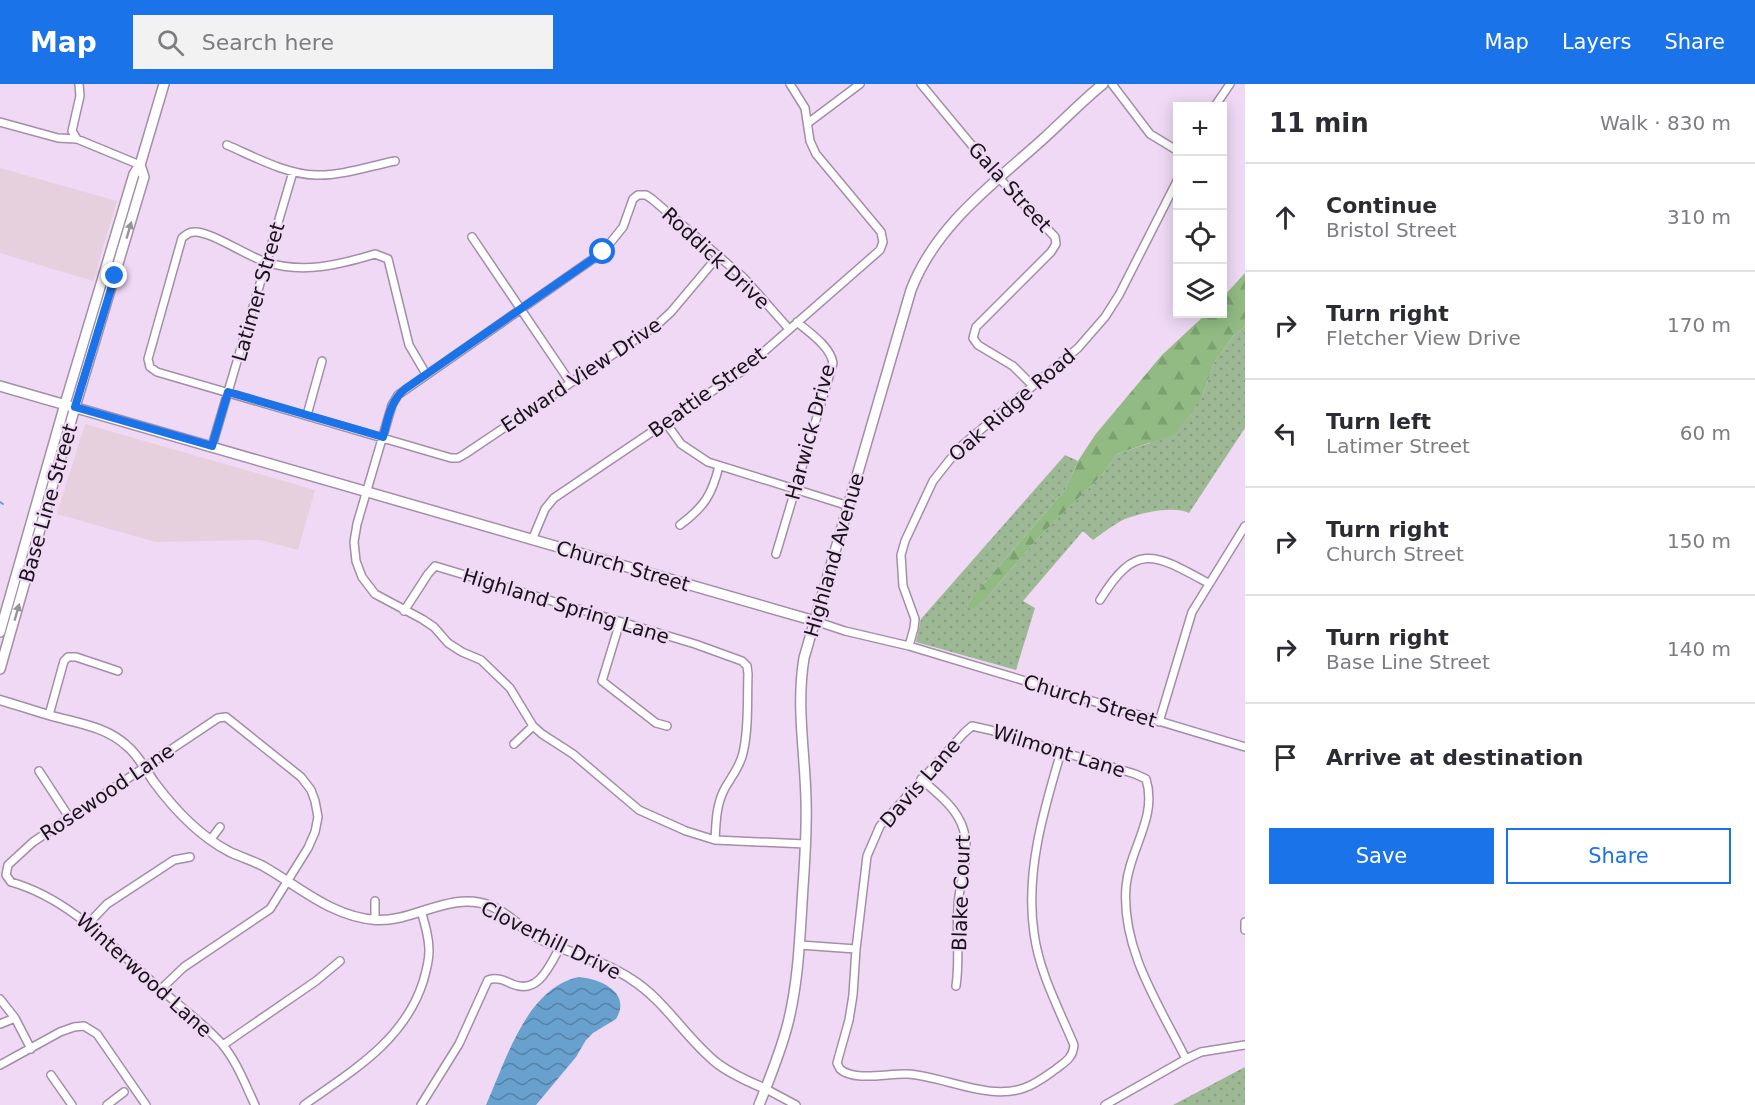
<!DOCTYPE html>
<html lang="en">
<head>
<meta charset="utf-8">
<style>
  body { margin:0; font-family:"DejaVu Sans",sans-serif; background:#f2f2f3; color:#2b2b33 }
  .controls { position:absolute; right:18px; top:18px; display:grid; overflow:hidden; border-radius:0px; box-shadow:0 3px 15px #0003 }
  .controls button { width:54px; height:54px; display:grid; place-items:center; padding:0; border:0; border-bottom:2px solid #e1e1e2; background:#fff; color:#2b2b33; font:30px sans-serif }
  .stop { position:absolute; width:18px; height:18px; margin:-14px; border:4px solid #1a73e8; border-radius:50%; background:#fff }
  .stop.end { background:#1a73e8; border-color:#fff; box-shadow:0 2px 6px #0008 }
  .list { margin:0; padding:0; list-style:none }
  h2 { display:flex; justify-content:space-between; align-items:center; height:78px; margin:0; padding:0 24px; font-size:26px }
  h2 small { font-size:20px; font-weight:400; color:#7c7c81 }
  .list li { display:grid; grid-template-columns:39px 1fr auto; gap:18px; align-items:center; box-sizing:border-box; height:108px; padding:0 24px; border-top:2px solid #e1e1e2 }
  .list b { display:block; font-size:22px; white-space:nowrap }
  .list p { margin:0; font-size:20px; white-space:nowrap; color:#7c7c81 }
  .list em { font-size:20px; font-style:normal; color:#7c7c81 }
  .actions { display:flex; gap:12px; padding:18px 24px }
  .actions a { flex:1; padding:14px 0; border:2px solid #1a73e8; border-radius:0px; text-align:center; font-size:21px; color:#1a73e8 }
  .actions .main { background:#1a73e8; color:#fff }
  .icon { flex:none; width:33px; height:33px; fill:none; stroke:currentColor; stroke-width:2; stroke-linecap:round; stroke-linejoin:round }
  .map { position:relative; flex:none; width:1245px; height:1021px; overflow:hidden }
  header { display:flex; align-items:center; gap:36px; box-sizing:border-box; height:84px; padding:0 30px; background:#1a73e8; color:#fff }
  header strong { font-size:28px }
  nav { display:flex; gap:33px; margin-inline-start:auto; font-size:21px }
  .search { width:420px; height:54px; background:#f2f2f3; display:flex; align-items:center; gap:15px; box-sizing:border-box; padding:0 21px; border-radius:0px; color:#7c7c81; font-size:22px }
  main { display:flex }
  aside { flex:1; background:#fff }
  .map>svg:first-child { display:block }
  .commercial { fill:#e7d0dd }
  .grass { fill:url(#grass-dots) }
  .forest { fill:url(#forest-firs) }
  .water { fill:url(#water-waves) }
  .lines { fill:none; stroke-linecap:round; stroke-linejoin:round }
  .stream { stroke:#68a0ce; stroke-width:2 }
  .minor-casing { stroke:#a38ea8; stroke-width:10 }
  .tertiary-casing { stroke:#a38ea8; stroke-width:11 }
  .secondary-casing { stroke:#a38ea8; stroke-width:12 }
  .minor { stroke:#fff; stroke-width:7 }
  .tertiary { stroke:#fff; stroke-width:8 }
  .secondary { stroke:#fff; stroke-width:9 }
  .oneway { fill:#979498 }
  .route { stroke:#1a73e8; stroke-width:8 }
  .labels { text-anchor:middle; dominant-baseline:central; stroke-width:4.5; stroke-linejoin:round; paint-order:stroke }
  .street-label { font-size:20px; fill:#18111a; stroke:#efd9f4 }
</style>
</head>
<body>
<header>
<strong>Map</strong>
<div class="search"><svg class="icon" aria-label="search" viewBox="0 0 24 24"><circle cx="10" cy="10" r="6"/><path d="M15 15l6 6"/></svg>Search here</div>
<nav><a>Map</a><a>Layers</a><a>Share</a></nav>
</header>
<main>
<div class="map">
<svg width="1245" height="1021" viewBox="0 0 1245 1021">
  <defs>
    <pattern id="grass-dots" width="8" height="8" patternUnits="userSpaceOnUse" patternTransform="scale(1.5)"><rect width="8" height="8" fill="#9db894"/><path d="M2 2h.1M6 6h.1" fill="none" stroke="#869d7f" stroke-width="1.8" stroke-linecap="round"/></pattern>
    <pattern id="forest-firs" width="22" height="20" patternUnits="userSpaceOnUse" patternTransform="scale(1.5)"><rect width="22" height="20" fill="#91bb82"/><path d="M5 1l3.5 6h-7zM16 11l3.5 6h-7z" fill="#7ca070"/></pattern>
    <pattern id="water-waves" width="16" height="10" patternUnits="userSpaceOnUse" patternTransform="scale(1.5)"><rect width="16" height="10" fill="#68a0ce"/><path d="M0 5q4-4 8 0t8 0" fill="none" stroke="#5581a6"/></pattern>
  </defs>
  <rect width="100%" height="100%" fill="#efd9f4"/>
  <!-- commercial -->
  <path class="commercial" d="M0,84L117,117L93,197L0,169Z
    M85,340L315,406L298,466L260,456L156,458L57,430Z"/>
  <!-- grass -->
  <path class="grass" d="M1245,242V344L1189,429C1174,421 1140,429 1125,435C1114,440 1103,449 1093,456L1083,447L1023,517L1035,524L1016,586L916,558L921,535L1065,371L1078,377L1065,406L973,512L967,523L989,511L1039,453L1103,390L1117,370L1150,359L1202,313L1214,279L1233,252Z
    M1245,983V1021H1173Z"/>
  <!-- forest -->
  <path class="forest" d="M1245,189V242L1233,252L1214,279L1202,313L1175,350L1117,370L1103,390L1039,453L989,511L972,525L967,523L973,512L1065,406L1078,377L1095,351L1162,271L1206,230H1222L1223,213Z"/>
  <!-- water -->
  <path class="water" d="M579,893C601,895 632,909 616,935L593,949L586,956L576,973L536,1021H486C506,977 526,904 579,893Z"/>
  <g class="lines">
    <!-- stream -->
    <path class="stream" d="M0,418L3,420"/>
    <defs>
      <path id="minor" d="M921,0L999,94L1055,153L1056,160L1051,168L976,243L973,254L978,261L1013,282L1033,302
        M1112,0L1150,50L1178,67
        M1215,22L1230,0
        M0,38L58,54L77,55L140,81
        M808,39L860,0
        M77,55L72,47L80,12L79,0
        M227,61C255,73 285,90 316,91C341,92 370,82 395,77
        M472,153L570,298
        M789,245L744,194L652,115L646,111H638L633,115L623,143L603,168L398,311L392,321L357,440L354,458L356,477L362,493L375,510L422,535L434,543L448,559L462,568L481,576L510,604L533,642L542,650L573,670L639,726L686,747L715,756L805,760
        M426,290L409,261L388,175L375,170C339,181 303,190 266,178C246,172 211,147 194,148C188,148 186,151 182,154L148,275L150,283L157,288L451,374H458L465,370L658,240L671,228L719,171
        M307,331L322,277
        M666,339L681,360L708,378L849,422
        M212,362L293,88
        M680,441C704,423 712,411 719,382
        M532,456L545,425L554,414L742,287L880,166L883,158L881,148L816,70L810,57L805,24L790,0
        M776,470L833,279C830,262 810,249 797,238
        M1100,516C1136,457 1155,470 1208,499
        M404,527L428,490L435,482L695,560L742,577L747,582L748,590C747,615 749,644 743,669C740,683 731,693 724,706C716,722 716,739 715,756
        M815,537L845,547L909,562L1245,663
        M620,538L602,597L656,639L667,642
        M909,562L914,544L915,535L903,502L901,471L905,457L933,397L959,364L1078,264L1105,233L1119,211L1178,95
        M49,631L64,577L68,573H76L118,587
        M1159,638L1192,528L1245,442
        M514,660L533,642
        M1061,668C1044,725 1025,788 1034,849C1039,888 1059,925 1074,961C1073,974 1065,978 1056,985C1046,992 1036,1000 1024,1004C988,1017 944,992 907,990C889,989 854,998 840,985L837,979L849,936L853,911L856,865L867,772L880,742L964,649L972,642L990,646L1135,690L1146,695C1158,734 1129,765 1126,803C1121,865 1159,921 1186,975
        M39,687L69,733
        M921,695C950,720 972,737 965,779C963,794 958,809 958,824C956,851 960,876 956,902
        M211,755L220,743
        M375,817V836
        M1245,838V846
        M88,840L107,820L174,776L190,773
        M800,861L856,865
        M161,905L184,883L270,825L308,764L315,748L318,733L315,717L311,706L301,693L226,633L218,634L33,758L8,781L6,791L11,798C71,815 115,865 160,905C181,923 204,940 222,960C237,978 245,1000 255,1021
        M0,915L15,934L31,965
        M0,940L15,934
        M223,961L316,897L340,877
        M0,981L60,948L74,943L84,942L97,950L146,1021
        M51,991L72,1021
        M766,1005L796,1021
        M107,1021L124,1008
        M304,1021C352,987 404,957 423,898C426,888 429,878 429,867C429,853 425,840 421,827
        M421,1021L459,960L488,896C497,893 504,896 512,900C538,911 549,883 560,863
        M1105,1021L1186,975L1201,968L1245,961"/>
      <path id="tertiary" d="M0,616C17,621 35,627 52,632C78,639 107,643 127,662C138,671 146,686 154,698C174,725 199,752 230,768C241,773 253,777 263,782C300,803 332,833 376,836C415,838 451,806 491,822C510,830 524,848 544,857C572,870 604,877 631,895C666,917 686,955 718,980C733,991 749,998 766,1005"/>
      <path id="secondary" d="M0,302L815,537
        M0,548L65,320L134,90L140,81L164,0
        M0,585L75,323L144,93L140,81
        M759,1021C770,994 781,967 788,939C799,895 800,848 803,803C805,774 807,745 806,716C805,668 796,622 804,574L911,206C936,141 992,101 1042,56C1063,37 1082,17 1103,0"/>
    </defs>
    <!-- minor casing -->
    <use href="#minor" class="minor-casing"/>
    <!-- tertiary casing -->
    <use href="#tertiary" class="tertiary-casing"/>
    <!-- secondary casing -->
    <use href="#secondary" class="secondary-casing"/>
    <!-- minor -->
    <use href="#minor" class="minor"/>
    <!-- tertiary -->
    <use href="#tertiary" class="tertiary"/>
    <!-- secondary -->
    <use href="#secondary" class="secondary"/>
  </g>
  <!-- one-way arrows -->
  <defs><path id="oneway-solid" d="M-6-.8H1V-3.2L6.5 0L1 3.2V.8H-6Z" transform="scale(1.5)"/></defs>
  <g class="oneway">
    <use href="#oneway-solid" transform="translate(129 146) rotate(-74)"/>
    <use href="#oneway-solid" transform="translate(17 528) rotate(-74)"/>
  </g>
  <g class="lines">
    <!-- route -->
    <path class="route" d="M115,192L75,323L212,362L228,308L383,353C388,335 390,317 405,305L603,168"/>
  </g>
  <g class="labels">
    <!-- street labels -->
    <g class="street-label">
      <text transform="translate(1010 103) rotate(48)">Gala Street</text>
      <text transform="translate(716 174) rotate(43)">Roddick Drive</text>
      <text transform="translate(258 208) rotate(-74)">Latimer Street</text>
      <text transform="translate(581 291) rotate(-34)">Edward View Drive</text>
      <text transform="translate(707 308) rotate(-36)">Beattie Street</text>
      <text transform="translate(1012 321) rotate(-41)">Oak Ridge Road</text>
      <text transform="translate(810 348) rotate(-75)">Harwick Drive</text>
      <text transform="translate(48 419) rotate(-74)">Base Line Street</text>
      <text transform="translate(834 471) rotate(-74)">Highland Avenue</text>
      <text transform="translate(623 482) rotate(16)">Church Street</text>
      <text transform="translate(566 522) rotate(17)">Highland Spring Lane</text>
      <text transform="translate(1090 617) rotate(17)">Church Street</text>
      <text transform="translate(1059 667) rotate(17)">Wilmont Lane</text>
      <text transform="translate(920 699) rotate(-49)">Davis Lane</text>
      <text transform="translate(107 708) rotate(-34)">Rosewood Lane</text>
      <text transform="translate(961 809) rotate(-88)">Blake Court</text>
      <text transform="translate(551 856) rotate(26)">Cloverhill Drive</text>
      <text transform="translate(144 891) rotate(42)">Winterwood Lane</text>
    </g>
  </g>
</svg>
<div class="controls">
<button>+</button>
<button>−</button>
<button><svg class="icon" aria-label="locate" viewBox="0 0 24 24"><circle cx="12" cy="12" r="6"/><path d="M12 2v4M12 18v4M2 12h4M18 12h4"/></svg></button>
<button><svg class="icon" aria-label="layers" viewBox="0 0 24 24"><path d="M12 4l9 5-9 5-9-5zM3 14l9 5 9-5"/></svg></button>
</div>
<div class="stop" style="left:603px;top:168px"></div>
<div class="stop end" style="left:115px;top:192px"></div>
</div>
<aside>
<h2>11 min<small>Walk · 830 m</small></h2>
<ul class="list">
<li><svg class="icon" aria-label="ahead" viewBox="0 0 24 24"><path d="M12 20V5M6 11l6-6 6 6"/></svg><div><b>Continue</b><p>Bristol Street</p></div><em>310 m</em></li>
<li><svg class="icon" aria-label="right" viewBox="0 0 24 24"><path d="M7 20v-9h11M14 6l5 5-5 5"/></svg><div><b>Turn right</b><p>Fletcher View Drive</p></div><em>170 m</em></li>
<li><svg class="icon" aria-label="left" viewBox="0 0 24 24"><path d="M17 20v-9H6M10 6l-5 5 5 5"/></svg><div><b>Turn left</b><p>Latimer Street</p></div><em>60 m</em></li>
<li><svg class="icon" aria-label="right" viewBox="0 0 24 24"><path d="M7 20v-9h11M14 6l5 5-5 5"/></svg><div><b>Turn right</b><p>Church Street</p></div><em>150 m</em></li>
<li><svg class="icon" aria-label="right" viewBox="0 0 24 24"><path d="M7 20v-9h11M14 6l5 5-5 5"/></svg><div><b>Turn right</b><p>Base Line Street</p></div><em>140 m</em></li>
<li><svg class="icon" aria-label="arrive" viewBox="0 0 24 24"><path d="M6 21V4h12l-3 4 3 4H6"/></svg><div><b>Arrive at destination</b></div></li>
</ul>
<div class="actions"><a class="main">Save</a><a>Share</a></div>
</aside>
</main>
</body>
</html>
